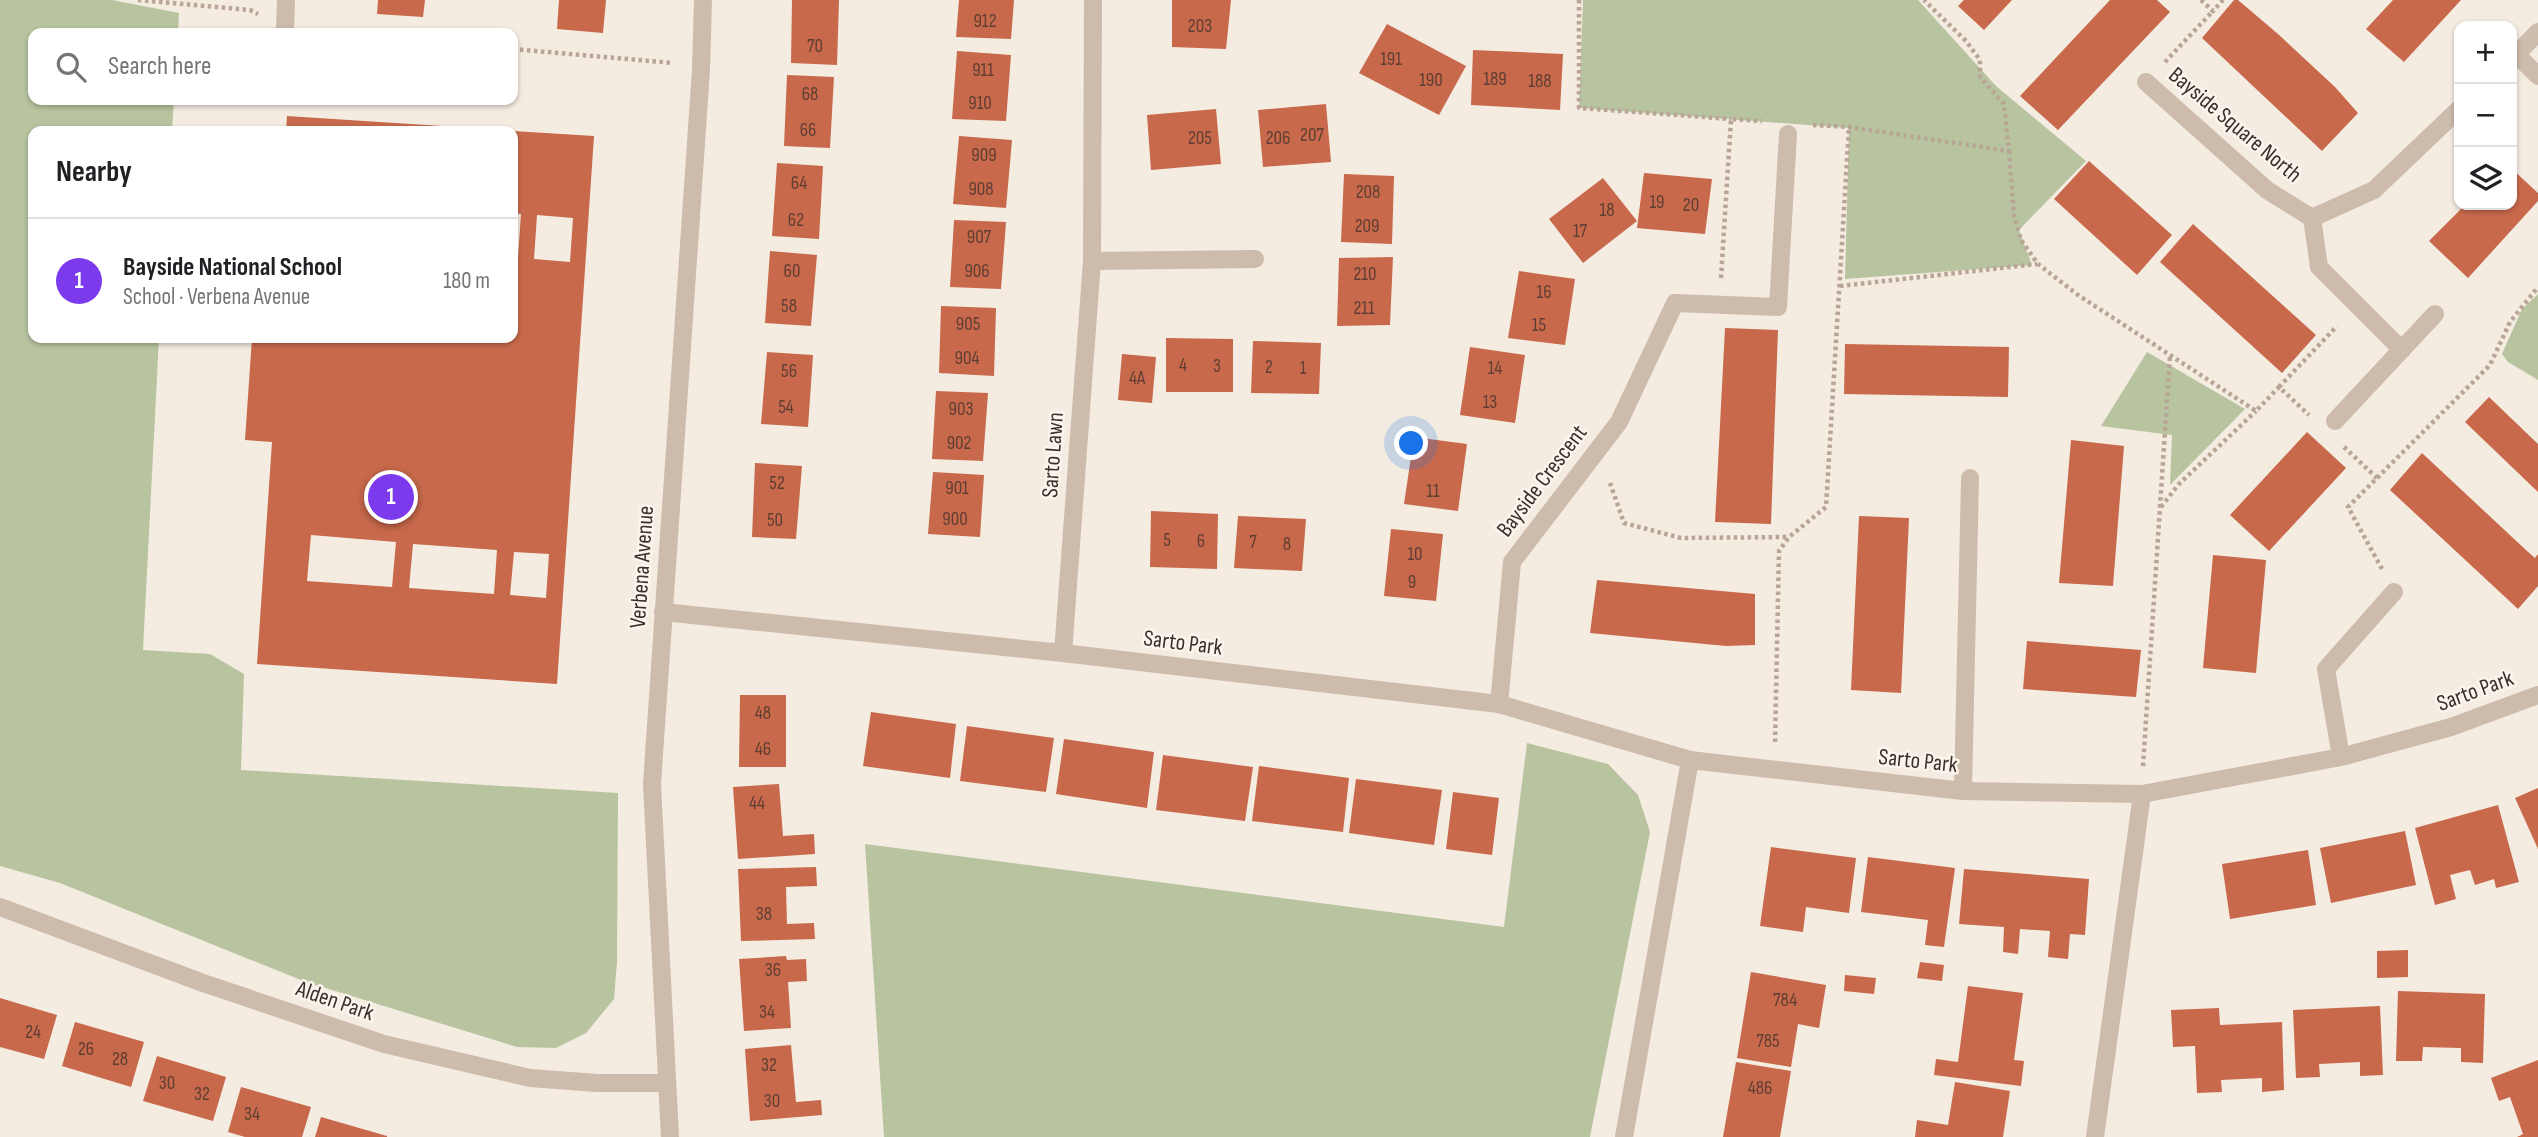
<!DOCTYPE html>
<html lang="en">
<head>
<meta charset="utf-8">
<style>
  body { margin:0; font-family:"Sofia Sans Condensed",sans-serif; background:#f2f2f2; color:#202124 }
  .controls { position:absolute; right:21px; top:21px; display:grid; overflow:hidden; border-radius:14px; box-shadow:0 2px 5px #0004 }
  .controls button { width:63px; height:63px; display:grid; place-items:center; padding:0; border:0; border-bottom:2px solid #e0e0e0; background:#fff; color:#202124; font:35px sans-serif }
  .you { position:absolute; left:1412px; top:444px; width:24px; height:24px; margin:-18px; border:5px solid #fff; border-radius:50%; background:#1a73e8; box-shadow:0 0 0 10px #1a73e833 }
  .badge { display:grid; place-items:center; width:46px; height:46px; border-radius:50%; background:#7c3aed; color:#fff; font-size:23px; font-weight:700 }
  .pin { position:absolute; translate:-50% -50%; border:4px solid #fff; box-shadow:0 2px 7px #0006 }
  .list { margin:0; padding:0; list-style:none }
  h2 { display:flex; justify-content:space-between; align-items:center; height:91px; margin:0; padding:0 28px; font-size:30px }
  h2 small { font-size:23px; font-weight:400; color:#757577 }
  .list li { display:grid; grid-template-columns:46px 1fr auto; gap:21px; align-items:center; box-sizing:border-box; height:126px; padding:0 28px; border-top:2px solid #e0e0e0 }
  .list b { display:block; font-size:26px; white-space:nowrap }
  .list p { margin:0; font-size:23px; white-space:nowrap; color:#757577 }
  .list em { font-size:23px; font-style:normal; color:#757577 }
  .icon { flex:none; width:38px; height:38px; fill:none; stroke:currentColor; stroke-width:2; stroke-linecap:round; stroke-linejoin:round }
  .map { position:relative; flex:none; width:2538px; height:1137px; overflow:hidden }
  .search { position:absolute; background:#fff; box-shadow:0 2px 5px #0004; left:28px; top:28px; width:490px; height:77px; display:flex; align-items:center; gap:18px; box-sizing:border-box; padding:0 24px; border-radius:14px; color:#757577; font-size:26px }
  .panel { position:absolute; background:#fff; box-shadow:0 2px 5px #0004; left:28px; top:126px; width:490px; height:217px; border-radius:14px }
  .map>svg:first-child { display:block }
  .green { fill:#b8c4a0 }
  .building { fill:#c8694b; fill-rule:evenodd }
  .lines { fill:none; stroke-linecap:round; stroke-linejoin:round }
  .path { stroke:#b9a596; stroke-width:4.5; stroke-dasharray:3.5 3.5; stroke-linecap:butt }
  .service { stroke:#cdbbac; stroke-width:18 }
  .minor { stroke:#cdbbac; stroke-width:18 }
  .labels { text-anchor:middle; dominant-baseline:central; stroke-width:5; stroke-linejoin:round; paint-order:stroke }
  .number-label { font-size:19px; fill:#5e3e33 }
  .street-label { font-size:23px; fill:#3b302b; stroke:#fbf5ee }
</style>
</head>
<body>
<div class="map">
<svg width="2538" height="1137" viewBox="0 0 2538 1137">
  <rect width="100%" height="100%" fill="#f4ebe1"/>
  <!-- green -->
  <path class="green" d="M0,0H112L179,13L178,33H33V100H174L172,131H33V338H159L143,650L210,654L244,674L241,770L618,793L617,962L614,999L586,1033L556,1048L517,1047L306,982L60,883L0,866Z
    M1583,0H1918L1996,86L2086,161L2019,230L2032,265L1845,279L1849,128L1579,108Z
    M2538,294V380L2508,362L2502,354L2522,309Z
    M2147,352L2245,409L2170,485L2172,435L2101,426Z
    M1527,743L1608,764L1638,795L1650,832L1590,1137H884L865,844L1504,927Z"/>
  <!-- building -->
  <path class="building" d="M378,0H425L423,17L377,14Z
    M559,0H606L603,33L557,29Z
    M792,0H839L837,65L791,63Z
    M959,0H1014L1011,39L956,37Z
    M1172,0H1231L1226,49L1172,47Z
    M1964,0H2012L1984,30L1958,6Z
    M2110,0H2157L2170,12L2058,130L2020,96Z
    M2234,0H2238L2278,34L2335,87L2358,113L2322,151L2202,38Z
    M2393,0H2461L2404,62L2366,29Z
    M1387,24L1466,66L1439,115L1359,73Z
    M1473,50L1563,54L1560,110L1471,105Z
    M957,51L1011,55L1006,121L952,119Z
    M787,75L834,77L830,148L784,146Z
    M1326,104L1331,162L1263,167L1258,110Z
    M1216,109L1221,164L1151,170L1147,115Z
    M287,116L488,129V131H286Z
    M513,131L594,136L557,684L257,664L272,442L245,440L252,338H513V258H518L521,214L513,213ZM537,215L573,218L570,262L534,259ZM311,535L396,542L392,587L307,581ZM413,544L497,550L494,594L409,588ZM514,552L549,554L546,598L510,595Z
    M959,136L1012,140L1006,208L953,204Z
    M2089,161L2172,235L2137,275L2054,199Z
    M777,163L823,166L819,239L772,236Z
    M2512,169L2538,193V201L2468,278L2429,241L2465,205H2512Z
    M1644,173L1712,179L1705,234L1637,228Z
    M1344,174L1394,176L1392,244L1341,242Z
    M1603,178L1637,221L1583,263L1549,219Z
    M954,220L1006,222L1001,289L950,287Z
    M2193,224L2316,335L2282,373L2160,262Z
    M770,251L817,255L811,326L765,323Z
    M1393,257L1390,325L1337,326L1339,258Z
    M1519,271L1575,279L1565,345L1508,338Z
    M941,306L996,308L994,376L939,373Z
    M1725,328L1778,330L1771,524L1715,522Z
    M1166,338L1233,339V392H1166Z
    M1253,341L1321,343L1319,394L1251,393Z
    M1845,344L2009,347L2008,397L1844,394Z
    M1470,347L1525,355L1515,423L1460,415Z
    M767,352L813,355L808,427L761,424Z
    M1122,354L1156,357L1152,403L1118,400Z
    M936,391L988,393L983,461L932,459Z
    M2489,397L2538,444V492L2465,422Z
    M2307,432L2346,468L2269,551L2230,515Z
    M1414,437L1467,444L1458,511L1404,504Z
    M2071,440L2124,446L2113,586L2059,583Z
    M2422,453L2527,551L2535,558L2538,554V586L2518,609L2390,490Z
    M755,463L802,466L796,539L752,537Z
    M933,472L984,475L980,537L928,534Z
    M1151,511L1218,514L1217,569L1150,567Z
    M1238,516L1306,519L1302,571L1234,568Z
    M1859,516L1909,518L1901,693L1851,690Z
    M1391,529L1443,534L1436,601L1384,596Z
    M2213,555L2266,560L2256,673L2203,668Z
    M1597,580L1755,594V645L1726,646L1590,633Z
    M2027,641L2141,650L2136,697L2023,689Z
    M740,695H786V767H739Z
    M871,712L956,724L950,778L863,766Z
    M967,726L1054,738L1046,792L960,781Z
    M1064,739L1154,752L1147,808L1056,794Z
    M1163,755L1253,767L1245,821L1156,810Z
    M1259,766L1349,778L1343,832L1252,821Z
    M1356,779L1442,790L1434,845L1349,833Z
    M779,784L783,836L814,834L815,854L738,859L733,787Z
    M2538,788V849L2515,798Z
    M1453,792L1499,798L1492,855L1446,849Z
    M2498,805L2519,882L2496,888L2494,879L2475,885L2470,870L2450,875L2456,899L2435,905L2415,828Z
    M2405,831L2416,885L2331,903L2320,848Z
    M1771,847L1856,858L1849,913L1806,907L1803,932L1760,926Z
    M2308,850L2316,905L2230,919L2222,864Z
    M1868,857L1955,868L1944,947L1925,945L1928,920L1861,912Z
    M816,867L817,886L786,887L787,924L814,923L815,939L741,941L738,869Z
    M1964,869L2089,879L2085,935L2070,934L2068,959L2048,957L2050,931L2020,929L2018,954L2003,952L2004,927L1959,924Z
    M2408,950V977L2377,978V951Z
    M786,956L787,960L806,959L807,981L788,982L791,1028L744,1031L739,959Z
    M1920,962L1944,965L1942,981L1917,978Z
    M1751,972L1826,985L1819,1028L1798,1024L1791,1067L1737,1058Z
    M1845,975L1876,978L1874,994L1844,991Z
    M1968,986L2023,993L2014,1060L2024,1061L2021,1086L1934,1075L1936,1059L1958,1062Z
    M2398,991L2485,994L2483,1063L2461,1062V1048L2423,1047L2422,1061H2396Z
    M0,998L57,1015L44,1059L0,1047Z
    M2380,1006L2383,1075L2360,1076V1062L2319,1064L2320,1077L2296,1078L2293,1010Z
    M2219,1008L2220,1025L2282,1022L2284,1090L2262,1092V1078L2221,1080L2222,1092L2197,1093L2195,1046L2173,1047L2171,1010Z
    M75,1022L144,1042L131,1087L62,1066Z
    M791,1045L796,1102L821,1100L822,1115L750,1121L745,1049Z
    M157,1056L226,1077L213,1121L143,1101Z
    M2538,1060V1137H2517L2523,1134L2510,1097L2499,1101L2491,1078Z
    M1736,1062L1791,1071L1780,1137H1723Z
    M1955,1082L2010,1091L2003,1137H1915L1917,1120L1948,1125Z
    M241,1087L311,1107L302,1137H245L228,1132Z
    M321,1117L387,1136V1137H315Z"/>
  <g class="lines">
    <!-- path -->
    <path class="path" d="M138,0L250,10L258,14
      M1579,0V108L1731,119
      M2201,0L2213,11L2223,0
      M312,32L331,33
      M513,49L673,63
      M2165,62L2213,11
      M1813,125L1849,127L2009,151L2004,104L1980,77V60L1966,41L1924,0
      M2009,151L2014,216L2021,240L2038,264L2078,295L2256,411L2279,387L2309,415
      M1721,278L1731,119L1762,121
      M1840,286L2037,264
      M2279,387L2337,326
      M2344,447L2377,478
      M1610,483L1624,523L1681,538L1788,537
      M2161,507L2179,484L2256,411
      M2382,569L2348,507L2490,365L2510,322L2538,287
      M1775,742L1779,551L1789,537L1826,507L1849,127
      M2143,766L2170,355"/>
    <!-- service -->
    <path class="service" d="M2312,218L2319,267L2402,350
      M1675,303L1778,307L1788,134
      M2335,421L2435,314"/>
    <!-- minor -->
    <path class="minor" d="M285,29L286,0
      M2516,54L2538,76
      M2512,59L2538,32
      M2146,82L2267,190L2312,218L2374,190L2459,109
      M1092,261L1255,259
      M663,612L1063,653L1499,704L1690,760L1963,791L2142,794L2341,757L2451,727L2538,695
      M1063,653L1092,261L1093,0
      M1499,704L1512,562L1619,422L1675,303
      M2341,757L2326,669L2394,592
      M1963,791L1970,478
      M0,907L203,983L384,1044L530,1078L597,1083H667
      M670,1137L652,784L701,70L703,0
      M1624,1137L1690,760
      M2095,1137L2142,794"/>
  </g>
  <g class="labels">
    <!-- number labels -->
    <g class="number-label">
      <text x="985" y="21">912</text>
      <text x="1200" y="26">203</text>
      <text x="815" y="46">70</text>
      <text x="1391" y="59">191</text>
      <text x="983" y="70">911</text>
      <text x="1495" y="79">189</text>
      <text x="1431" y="80">190</text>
      <text x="1540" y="81">188</text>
      <text x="810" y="94">68</text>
      <text x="980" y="103">910</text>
      <text x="808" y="130">66</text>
      <text x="1312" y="135">207</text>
      <text x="1200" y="138">205</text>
      <text x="1278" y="138">206</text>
      <text x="984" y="155">909</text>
      <text x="799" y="183">64</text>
      <text x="981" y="189">908</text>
      <text x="1368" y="192">208</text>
      <text x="1657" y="202">19</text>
      <text x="1691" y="205">20</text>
      <text x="1607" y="210">18</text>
      <text x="796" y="220">62</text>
      <text x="1367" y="226">209</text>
      <text x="1580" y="231">17</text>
      <text x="979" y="237">907</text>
      <text x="792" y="271">60</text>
      <text x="977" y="271">906</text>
      <text x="1365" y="274">210</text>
      <text x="1544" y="292">16</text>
      <text x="789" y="306">58</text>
      <text x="1364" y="308">211</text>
      <text x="968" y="324">905</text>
      <text x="1539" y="325">15</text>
      <text x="967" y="358">904</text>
      <text x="1183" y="365">4</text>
      <text x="1217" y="366">3</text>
      <text x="1269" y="367">2</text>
      <text x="1303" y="368">1</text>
      <text x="1495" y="368">14</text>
      <text x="789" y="371">56</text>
      <text x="1137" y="378">4A</text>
      <text x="1490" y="402">13</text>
      <text x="786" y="407">54</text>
      <text x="961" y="409">903</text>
      <text x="959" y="443">902</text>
      <text x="777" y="483">52</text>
      <text x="957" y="488">901</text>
      <text x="1433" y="491">11</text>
      <text x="955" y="519">900</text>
      <text x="775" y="520">50</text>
      <text x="1167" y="540">5</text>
      <text x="1201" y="541">6</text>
      <text x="1253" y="542">7</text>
      <text x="1287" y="544">8</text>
      <text x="1415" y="554">10</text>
      <text x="1412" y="582">9</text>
      <text x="763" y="713">48</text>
      <text x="763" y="749">46</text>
      <text x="757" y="803">44</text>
      <text x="764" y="914">38</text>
      <text x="773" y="970">36</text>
      <text x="1785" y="1000">784</text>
      <text x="767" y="1012">34</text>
      <text x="33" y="1032">24</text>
      <text x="1768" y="1041">785</text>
      <text x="86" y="1049">26</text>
      <text x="120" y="1059">28</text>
      <text x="769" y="1065">32</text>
      <text x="167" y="1083">30</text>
      <text x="1760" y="1088">486</text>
      <text x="202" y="1094">32</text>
      <text x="772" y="1101">30</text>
      <text x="252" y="1114">34</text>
    </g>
    <!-- street labels -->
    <g class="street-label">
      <text transform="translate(2235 125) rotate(40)">Bayside Square North</text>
      <text transform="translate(1053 455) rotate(-86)">Sarto Lawn</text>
      <text transform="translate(1542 481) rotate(-53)">Bayside Crescent</text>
      <text transform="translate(642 567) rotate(-86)">Verbena Avenue</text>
      <text transform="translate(1183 643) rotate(7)">Sarto Park</text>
      <text transform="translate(2475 691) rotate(-20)">Sarto Park</text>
      <text transform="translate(1918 761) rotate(6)">Sarto Park</text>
      <text transform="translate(335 1001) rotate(19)">Alden Park</text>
    </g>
  </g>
</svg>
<div class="controls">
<button>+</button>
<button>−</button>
<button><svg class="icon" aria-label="layers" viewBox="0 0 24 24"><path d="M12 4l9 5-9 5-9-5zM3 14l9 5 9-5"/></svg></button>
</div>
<div class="you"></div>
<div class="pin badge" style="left:391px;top:497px">1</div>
<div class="search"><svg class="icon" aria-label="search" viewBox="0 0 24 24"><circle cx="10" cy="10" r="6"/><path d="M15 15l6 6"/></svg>Search here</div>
<section class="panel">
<h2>Nearby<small></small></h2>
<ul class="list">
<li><span class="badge">1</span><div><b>Bayside National School</b><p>School · Verbena Avenue</p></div><em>180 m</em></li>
</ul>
</section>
</div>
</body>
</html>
